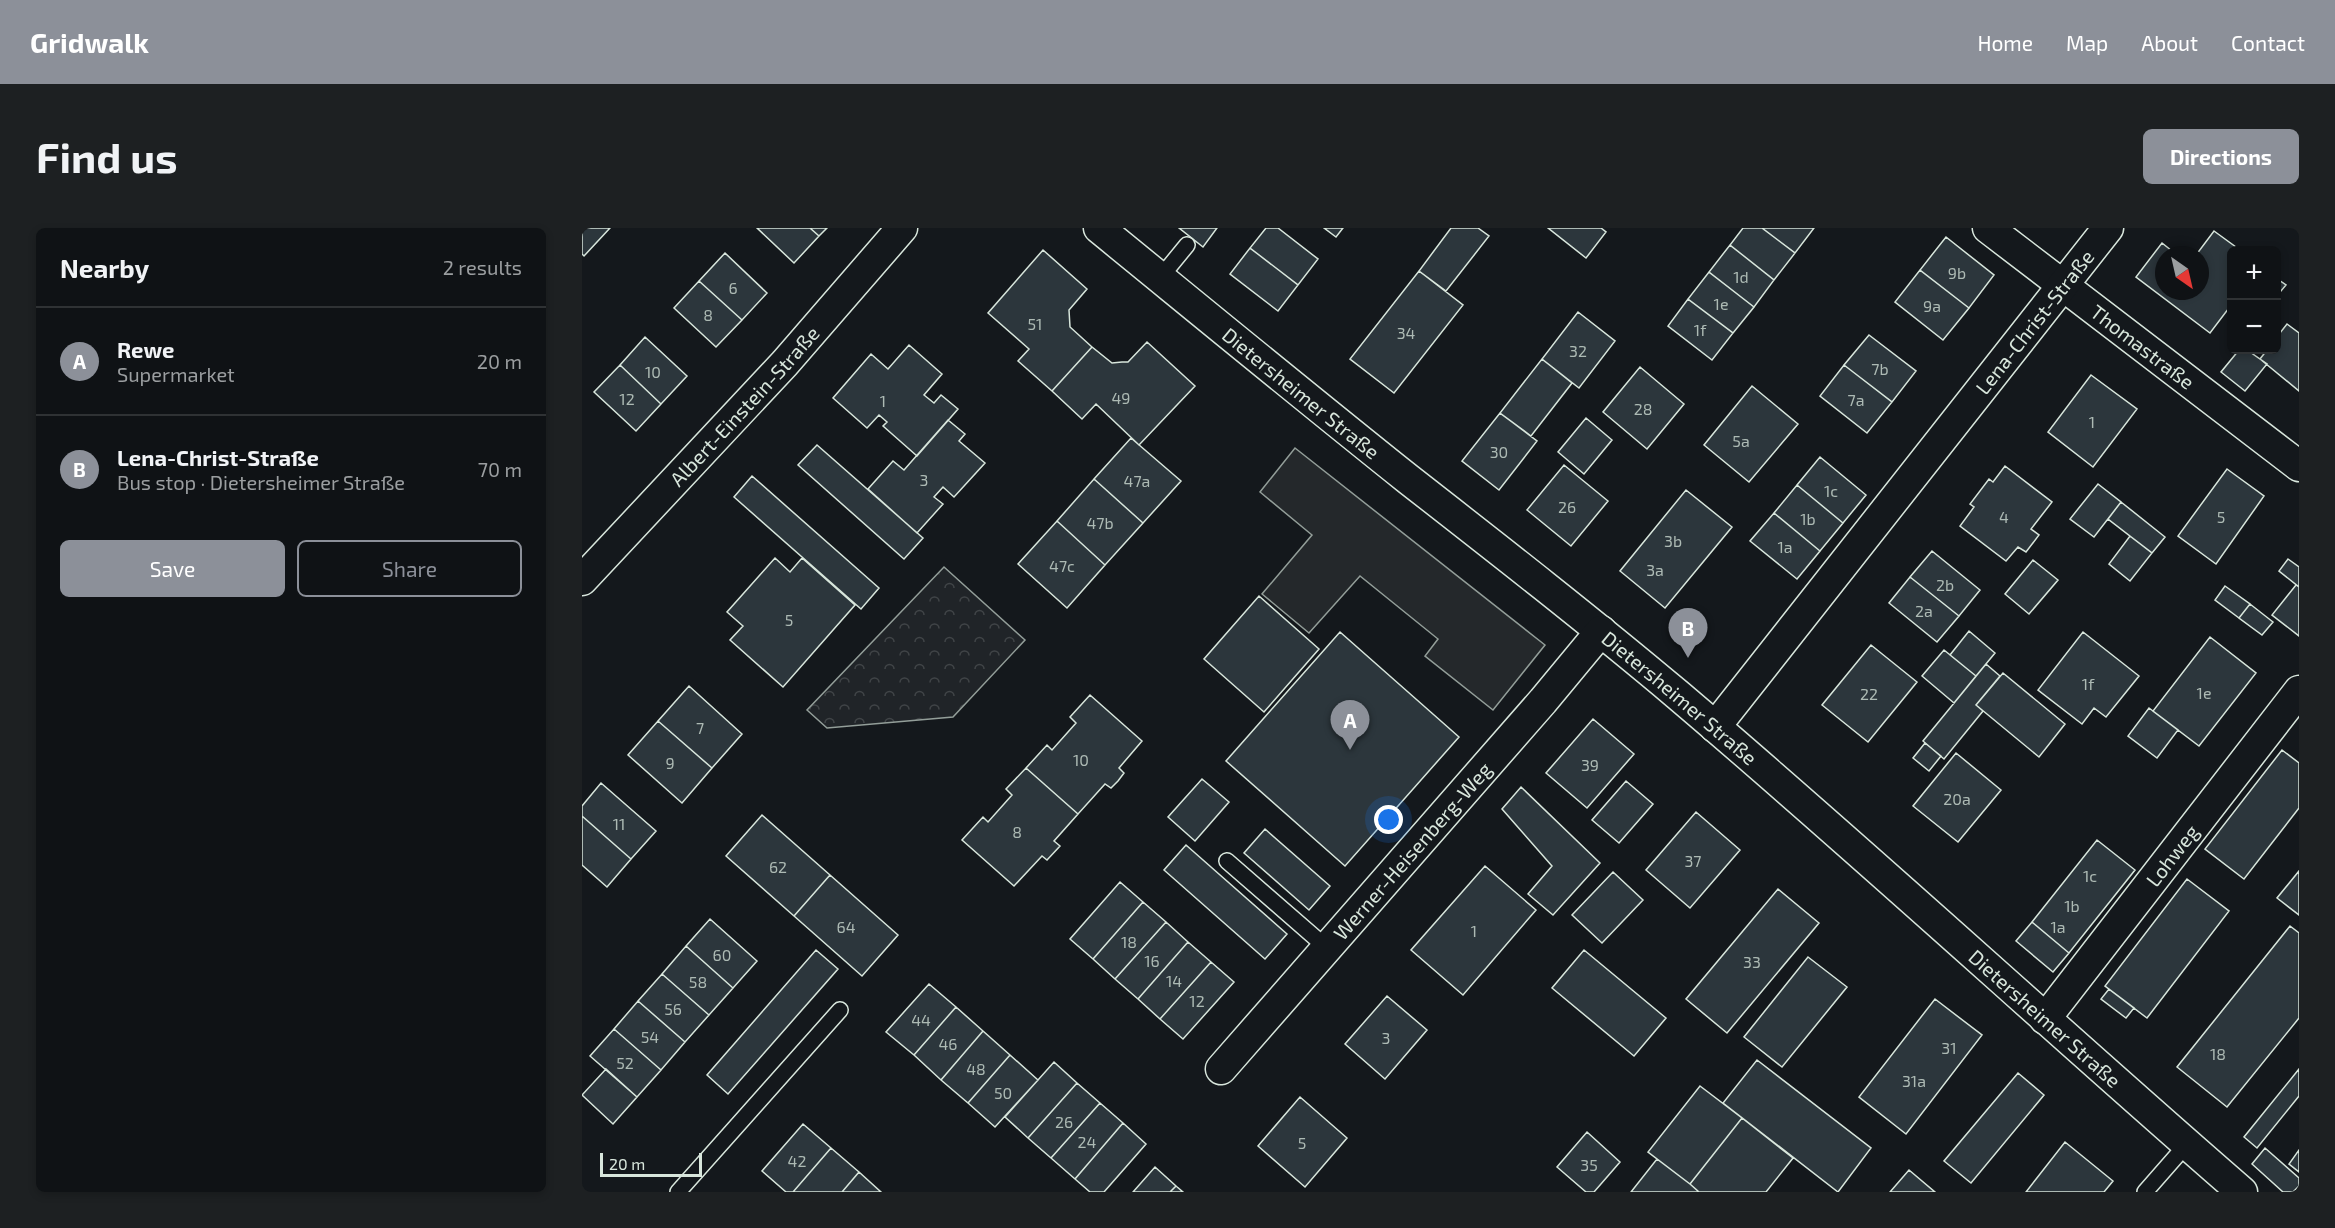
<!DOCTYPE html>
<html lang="en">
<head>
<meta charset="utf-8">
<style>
  body { margin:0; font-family:"Exo 2",sans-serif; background:#1d2022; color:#f1f3f6 }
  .controls { position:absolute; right:18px; top:18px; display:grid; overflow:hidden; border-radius:9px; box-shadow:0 3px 9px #0003 }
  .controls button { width:54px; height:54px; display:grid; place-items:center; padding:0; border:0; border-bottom:2px solid #2f3234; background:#0f1215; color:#f1f3f6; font:30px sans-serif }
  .compass { position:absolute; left:1573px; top:18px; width:54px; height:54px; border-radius:50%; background:#0f1215; box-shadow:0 3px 9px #0003; rotate:146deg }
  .scale { position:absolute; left:18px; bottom:15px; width:102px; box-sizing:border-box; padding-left:6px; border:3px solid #d8e6dc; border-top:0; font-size:16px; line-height:21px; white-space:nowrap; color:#d8e6dc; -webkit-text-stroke:4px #14181c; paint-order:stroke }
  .you { position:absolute; left:807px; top:592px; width:21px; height:21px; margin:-15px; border:4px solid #fff; border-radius:50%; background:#1a73e8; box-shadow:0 0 0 9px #1a73e833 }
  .badge { display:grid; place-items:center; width:39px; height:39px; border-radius:50%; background:#8c9099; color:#fff; font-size:20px; font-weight:700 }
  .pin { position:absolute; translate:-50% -50px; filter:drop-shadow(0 2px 3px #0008) }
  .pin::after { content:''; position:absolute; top:32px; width:21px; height:18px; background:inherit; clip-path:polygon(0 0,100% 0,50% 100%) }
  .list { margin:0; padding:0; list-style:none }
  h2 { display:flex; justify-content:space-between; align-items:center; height:78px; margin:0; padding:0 24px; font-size:26px }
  h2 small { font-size:20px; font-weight:400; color:#9b9ea0 }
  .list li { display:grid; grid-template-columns:39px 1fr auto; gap:18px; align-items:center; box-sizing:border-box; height:108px; padding:0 24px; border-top:2px solid #2f3234 }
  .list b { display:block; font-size:22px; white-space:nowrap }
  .list p { margin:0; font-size:20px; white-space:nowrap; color:#9b9ea0 }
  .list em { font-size:20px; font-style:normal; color:#9b9ea0 }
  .actions { display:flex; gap:12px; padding:18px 24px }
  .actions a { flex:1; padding:14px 0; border:2px solid #8c9099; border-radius:9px; text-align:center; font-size:21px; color:#8c9099 }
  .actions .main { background:#8c9099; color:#fff }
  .map { position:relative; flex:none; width:1717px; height:964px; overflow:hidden; border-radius:9px }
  header { display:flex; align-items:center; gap:36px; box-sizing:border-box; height:84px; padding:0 30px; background:#8c9099; color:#fff }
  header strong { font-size:28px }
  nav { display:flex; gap:33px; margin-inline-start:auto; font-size:21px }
  .intro { display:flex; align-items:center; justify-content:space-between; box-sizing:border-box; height:144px; padding:0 36px }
  h1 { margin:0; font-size:42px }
  .button { padding:15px 27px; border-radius:9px; background:#8c9099; color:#fff; font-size:21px; font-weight:700 }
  main { display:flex; gap:36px; padding:0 36px }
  aside { flex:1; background:#0f1215; border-radius:9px; box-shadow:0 3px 9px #0003 }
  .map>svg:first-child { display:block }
  .park { fill:url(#park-crowns); stroke:#939e99; stroke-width:1.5 }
  .parking { fill:#24282b; stroke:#939e99; stroke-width:1.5 }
  .building { fill:#2c363c; stroke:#d8e6dc; stroke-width:1.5 }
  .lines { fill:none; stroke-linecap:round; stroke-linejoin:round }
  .service-casing { stroke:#d8e6dc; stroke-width:18 }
  .minor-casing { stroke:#d8e6dc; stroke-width:33 }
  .service { stroke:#14181c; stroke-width:15 }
  .minor { stroke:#14181c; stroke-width:30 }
  .labels { text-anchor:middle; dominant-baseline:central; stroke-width:4.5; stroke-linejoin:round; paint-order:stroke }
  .number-label { font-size:16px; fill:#adbab4 }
  .street-label { font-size:20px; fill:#d8e6dc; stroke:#14181c }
</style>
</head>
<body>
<header>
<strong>Gridwalk</strong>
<nav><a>Home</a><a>Map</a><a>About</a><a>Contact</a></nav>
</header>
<div class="intro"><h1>Find us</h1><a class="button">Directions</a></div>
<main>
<aside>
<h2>Nearby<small>2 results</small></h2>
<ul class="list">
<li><span class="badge">A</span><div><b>Rewe</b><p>Supermarket</p></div><em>20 m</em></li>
<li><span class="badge">B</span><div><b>Lena-Christ-Straße</b><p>Bus stop · Dietersheimer Straße</p></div><em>70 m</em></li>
</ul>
<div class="actions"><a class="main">Save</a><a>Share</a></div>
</aside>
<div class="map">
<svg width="1717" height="964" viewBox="0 0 1717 964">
  <defs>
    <pattern id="park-crowns" width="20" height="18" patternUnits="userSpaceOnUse" patternTransform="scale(1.5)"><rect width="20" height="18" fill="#202428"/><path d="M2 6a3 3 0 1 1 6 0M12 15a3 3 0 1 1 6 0" fill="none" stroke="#404447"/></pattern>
  </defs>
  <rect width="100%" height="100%" fill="#14181c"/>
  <!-- park -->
  <path class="park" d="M362,339L443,412L371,489L245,500L225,482Z"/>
  <!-- parking -->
  <path class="parking" d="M713,220L963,417L911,482L843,428L856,411L778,348L727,405L680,366L730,307L678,264Z"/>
  <!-- building -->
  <path class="building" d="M0,0H28L2,28L0,26Z
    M175,0H228L237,8L212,35Z
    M228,0H245L237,8Z
    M597,0H635L621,19Z
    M684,0H696L736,31L716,57L668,20Z
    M742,0H761L754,9Z
    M869,0H896L907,8L864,63L837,43Z
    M966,0H1019L1024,4L1004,30Z
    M1161,0H1180L1213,25L1192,52L1148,17Z
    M1180,0H1232L1213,25Z
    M1632,3L1658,22H1650V76L1628,105L1554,49L1580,15L1595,27H1582V63H1618V27H1614Z
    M1364,9L1412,47L1387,80L1338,42Z
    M1148,17L1192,52L1172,79L1127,44Z
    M668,20L716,57L696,83L648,46Z
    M461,22L505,61L487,82L488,99L510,119L470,163L436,133L447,121L406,85Z
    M143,25L185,65L160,92L117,53Z
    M1338,42L1387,80L1361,112L1313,74Z
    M837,43L881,77L812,165L768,131Z
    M1127,44L1172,79L1151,105L1106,71Z
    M1694,50L1704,57L1694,69Z
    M117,53L160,92L134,119L92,80Z
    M1106,71L1151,105L1130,132L1086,98Z
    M996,84L1033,113L997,160L960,131Z
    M1705,96L1717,105V163L1678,131L1685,122H1694V110Z
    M1287,107L1334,143L1310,174L1262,137Z
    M63,109L105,148L79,176L38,137Z
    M565,114L613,158L557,217L514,176L500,191L470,163L510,119L530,135L540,134H546Z
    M327,117L360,146L342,167L352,175L359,167L376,181L335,228L301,198L305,194L297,187L285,200L251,170L289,126L306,141Z
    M1657,122H1665L1685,136L1663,163L1639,144Z
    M960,131L990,155L949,208L918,185Z
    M38,137L79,176L54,203L12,164Z
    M1262,137L1310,174L1285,205L1238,168Z
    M1058,139L1102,176L1065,221L1021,184Z
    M1509,147L1555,181L1511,239L1466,204Z
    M1170,158L1216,196L1167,254L1122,217Z
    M918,185L955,213L917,262L880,233Z
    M1004,190L1030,212L1002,246L976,224Z
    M366,192L383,206L377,213L403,235L372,269L361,259L352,269L361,276L335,305L286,261L311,233L322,242Z
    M549,210L599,253L561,295L512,251Z
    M235,217L341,310L322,331L216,237Z
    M1238,229L1284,267L1261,295L1215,257Z
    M982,237L1026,273L989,318L945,282Z
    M1423,238L1470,274L1449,301L1457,307L1444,324L1436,319L1424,333L1378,298L1392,279L1388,276L1407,251L1411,254Z
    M1645,241L1682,268L1634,336L1596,308Z
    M170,248L297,360L279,381L152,269Z
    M512,251L561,295L523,337L475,293Z
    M1516,256L1539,274L1512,309L1488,291Z
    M1215,257L1261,295L1238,323L1192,285Z
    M1104,262L1150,299L1083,380L1038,343Z
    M1539,274L1583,309L1570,325L1526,291Z
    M1192,285L1238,323L1215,351L1168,313Z
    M475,293L523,337L485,380L436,336Z
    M1548,308L1570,325L1548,353L1527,336Z
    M1350,323L1398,362L1377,388L1328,349Z
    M193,330L208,344L220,330L273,377L201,459L148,412L161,398L145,384Z
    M1706,331L1717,339V359L1697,343Z
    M1451,332L1476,352L1447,386L1423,366Z
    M1328,349L1377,388L1355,414L1307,375Z
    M1714,357L1717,359V408L1690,387Z
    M1643,358L1668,376L1657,390L1633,372Z
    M677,368L737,421L682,484L622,431Z
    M1668,376L1691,394L1680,407L1657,390Z
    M1387,403L1413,425L1394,448L1368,427Z
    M758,404L877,509L763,638L644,533Z
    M1501,404L1557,448L1524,489L1512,480L1500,496L1456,462Z
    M1628,409L1674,445L1617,518L1571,483Z
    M1289,417L1335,454L1286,514L1240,477Z
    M1362,422L1394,448L1372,475L1340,448Z
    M1404,436L1418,448L1394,477L1401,483L1362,531L1341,513Z
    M1421,445L1483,496L1457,529L1394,477Z
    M107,458L160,506L130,540L76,493Z
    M508,467L560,513L537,540L542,545L536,553L529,560L523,556L496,586L444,540L465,517L470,522L494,495L488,489Z
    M1567,480L1596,502L1575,530L1546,508Z
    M1011,491L1052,526L1005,580L964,545Z
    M76,493L130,540L100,575L46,527Z
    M1343,515L1359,528L1347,543L1331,530Z
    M1700,522L1717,535V580L1662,651L1623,621Z
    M1374,525L1419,562L1376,614L1331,578Z
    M444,540L496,586L472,613L478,618L465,632L460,628L432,658L380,612L401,589L406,594L430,567L424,561Z
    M620,551L647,574L613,613L586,589Z
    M1044,553L1071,576L1037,615L1010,592Z
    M19,555L74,603L49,631L0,588V578Z
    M939,559L1018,635L971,687L946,666L970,638L920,581Z
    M1114,584L1158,622L1108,680L1064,642Z
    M180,587L248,647L212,688L144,628Z
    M0,588L49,631L25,659L0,637Z
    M683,601L748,658L727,682L662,625Z
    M1515,612L1553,642L1487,725L1450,694Z
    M604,617L705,706L683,731L582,642Z
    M903,638L954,682L881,767L829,722Z
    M1717,643V687L1695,670Z
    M1031,644L1061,672L1020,715L990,687Z
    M248,647L316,707L280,748L212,688Z
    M1605,651L1647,683L1565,790L1523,758Z
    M538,654L561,674L511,731L488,711Z
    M1196,661L1237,695L1145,805L1104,771Z
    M561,674L584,694L533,751L511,731Z
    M128,691L175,733L151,760L104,718Z
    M584,694L606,714L556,771L533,751Z
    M1450,694L1487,725L1471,744L1434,713Z
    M1708,698L1717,705V790L1645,879L1595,839Z
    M606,714L629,734L578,791L556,771Z
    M104,718L151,760L127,787L80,746Z
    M234,722L256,741L146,866L125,847Z
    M1002,722L1084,790L1052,828L970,760Z
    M1226,729L1265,759L1200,839L1162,809Z
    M629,734L652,754L601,811L578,791Z
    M80,746L127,787L103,814L56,773Z
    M347,756L374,779L332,827L304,804Z
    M1527,761L1552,780L1544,790L1519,771Z
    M805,768L845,802L803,851L763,816Z
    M1353,771L1400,807L1324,906L1277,869Z
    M56,773L103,814L79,842L32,801Z
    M374,779L401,803L359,852L332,827Z
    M32,801L79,842L55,869L8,828Z
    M401,803L428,827L386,875L359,852Z
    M428,827L456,852L413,899L386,875Z
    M1175,832L1289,920L1256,964L1141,875Z
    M472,834L495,855L446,910L423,889Z
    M24,841L55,869L31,896L0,867Z
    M1717,841V868L1675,920L1662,909Z
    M1436,845L1462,867L1389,955L1362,933Z
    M495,855L518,875L469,930L446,910Z
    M1118,858L1160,890L1108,956L1066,924Z
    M718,869L765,910L723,959L676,918Z
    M518,875L541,895L493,951L469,930Z
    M1160,890L1211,930L1184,964H1117L1108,956Z
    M541,895L564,916L522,964H508L493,951Z
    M221,896L249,920L211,964H204L180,943Z
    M1005,904L1038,934L1012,964H1004L975,939Z
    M1483,914L1531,953L1522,964H1444Z
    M249,920L277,944L260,964H211Z
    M1683,920L1717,950V958L1711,964H1701L1670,936Z
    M1717,922V944L1707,936Z
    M1075,931L1108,956L1117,964H1049Z
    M573,939L594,958L588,964H551Z
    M1327,942L1353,964H1308Z
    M277,944L299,964H260Z
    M594,958L601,964H588Z"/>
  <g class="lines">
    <defs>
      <path id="service" d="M578,50L605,17
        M645,633L745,720
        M96,964L258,782
        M1563,964L1605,916"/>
      <g id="minor">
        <path id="s1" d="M517,0C620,84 722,168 826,251C917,322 1008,393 1096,467C1287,629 1471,800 1660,964"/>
        <path id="s2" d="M1406,0L1717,238"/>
        <path id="s3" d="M0,352L203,135L320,0"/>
        <path id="s4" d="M1133,499L1526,0"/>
        <path id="s5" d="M1463,791L1717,463"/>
        <path id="s6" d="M639,841L961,473L1019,403"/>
      </g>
    </defs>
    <!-- service casing -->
    <use href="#service" class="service-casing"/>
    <!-- minor casing -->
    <use href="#minor" class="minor-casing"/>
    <!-- service -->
    <use href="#service" class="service"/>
    <!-- minor -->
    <use href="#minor" class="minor"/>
  </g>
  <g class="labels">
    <!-- number labels -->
    <g class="number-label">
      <text x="1375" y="44">9b</text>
      <text x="1159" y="48">1d</text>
      <text x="151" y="59">6</text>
      <text x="1139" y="75">1e</text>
      <text x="1350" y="77">9a</text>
      <text x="126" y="86">8</text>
      <text x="453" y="95">51</text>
      <text x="1118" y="101">1f</text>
      <text x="824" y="104">34</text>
      <text x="996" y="122">32</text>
      <text x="1298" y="140">7b</text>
      <text x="71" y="143">10</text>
      <text x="539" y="169">49</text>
      <text x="45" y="170">12</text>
      <text x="1274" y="171">7a</text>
      <text x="301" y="172">1</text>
      <text x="1061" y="180">28</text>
      <text x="1510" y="193">1</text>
      <text x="1159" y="212">5a</text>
      <text x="917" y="223">30</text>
      <text x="342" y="251">3</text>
      <text x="555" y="252">47a</text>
      <text x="1249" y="262">1c</text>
      <text x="985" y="278">26</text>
      <text x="1422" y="288">4</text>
      <text x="1639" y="288">5</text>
      <text x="1226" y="290">1b</text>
      <text x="518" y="294">47b</text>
      <text x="1091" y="312">3b</text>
      <text x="1203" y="318">1a</text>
      <text x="480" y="337">47c</text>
      <text x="1073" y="341">3a</text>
      <text x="1363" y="356">2b</text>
      <text x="1342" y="382">2a</text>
      <text x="207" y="391">5</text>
      <text x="1506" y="455">1f</text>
      <text x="1622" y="464">1e</text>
      <text x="1287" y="465">22</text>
      <text x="118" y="499">7</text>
      <text x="499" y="531">10</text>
      <text x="88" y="534">9</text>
      <text x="1008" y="536">39</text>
      <text x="1375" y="570">20a</text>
      <text x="37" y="595">11</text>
      <text x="435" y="603">8</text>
      <text x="1111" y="632">37</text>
      <text x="196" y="638">62</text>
      <text x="1508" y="647">1c</text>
      <text x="1490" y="677">1b</text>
      <text x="264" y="698">64</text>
      <text x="1476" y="698">1a</text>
      <text x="892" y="702">1</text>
      <text x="547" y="713">18</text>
      <text x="140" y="726">60</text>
      <text x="570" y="732">16</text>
      <text x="1170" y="733">33</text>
      <text x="592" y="752">14</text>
      <text x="116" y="753">58</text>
      <text x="615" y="772">12</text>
      <text x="91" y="780">56</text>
      <text x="339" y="791">44</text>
      <text x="68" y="808">54</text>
      <text x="804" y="809">3</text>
      <text x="366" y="815">46</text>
      <text x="1367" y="819">31</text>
      <text x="1636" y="825">18</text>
      <text x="43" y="834">52</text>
      <text x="394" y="840">48</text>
      <text x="1332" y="852">31a</text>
      <text x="421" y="864">50</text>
      <text x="482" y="893">26</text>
      <text x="505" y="913">24</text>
      <text x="720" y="914">5</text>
      <text x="215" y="932">42</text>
      <text x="1007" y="936">35</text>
    </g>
    <!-- street labels -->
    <g class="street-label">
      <text stroke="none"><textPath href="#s4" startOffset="516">Lena-Christ-Straße</textPath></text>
      <text stroke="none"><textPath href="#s2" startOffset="195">Thomastraße</textPath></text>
      <text stroke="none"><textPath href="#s1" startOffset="261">Dietersheimer Straße</textPath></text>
      <text stroke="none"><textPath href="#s3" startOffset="238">Albert-Einstein-Straße</textPath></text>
      <text stroke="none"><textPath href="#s1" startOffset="747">Dietersheimer Straße</textPath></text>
      <text stroke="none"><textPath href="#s6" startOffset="290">Werner-Heisenberg-Weg</textPath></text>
      <text stroke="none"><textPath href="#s5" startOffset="207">Lohweg</textPath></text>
      <text stroke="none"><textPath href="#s1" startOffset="1233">Dietersheimer Straße</textPath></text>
    </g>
  </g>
</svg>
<div class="controls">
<button>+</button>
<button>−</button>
</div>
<svg class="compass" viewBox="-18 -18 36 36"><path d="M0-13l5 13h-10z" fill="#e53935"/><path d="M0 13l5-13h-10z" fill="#9b9ea0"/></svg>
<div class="scale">20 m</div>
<div class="you"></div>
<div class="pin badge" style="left:768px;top:522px">A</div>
<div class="pin badge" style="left:1106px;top:430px">B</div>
</div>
</main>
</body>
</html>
